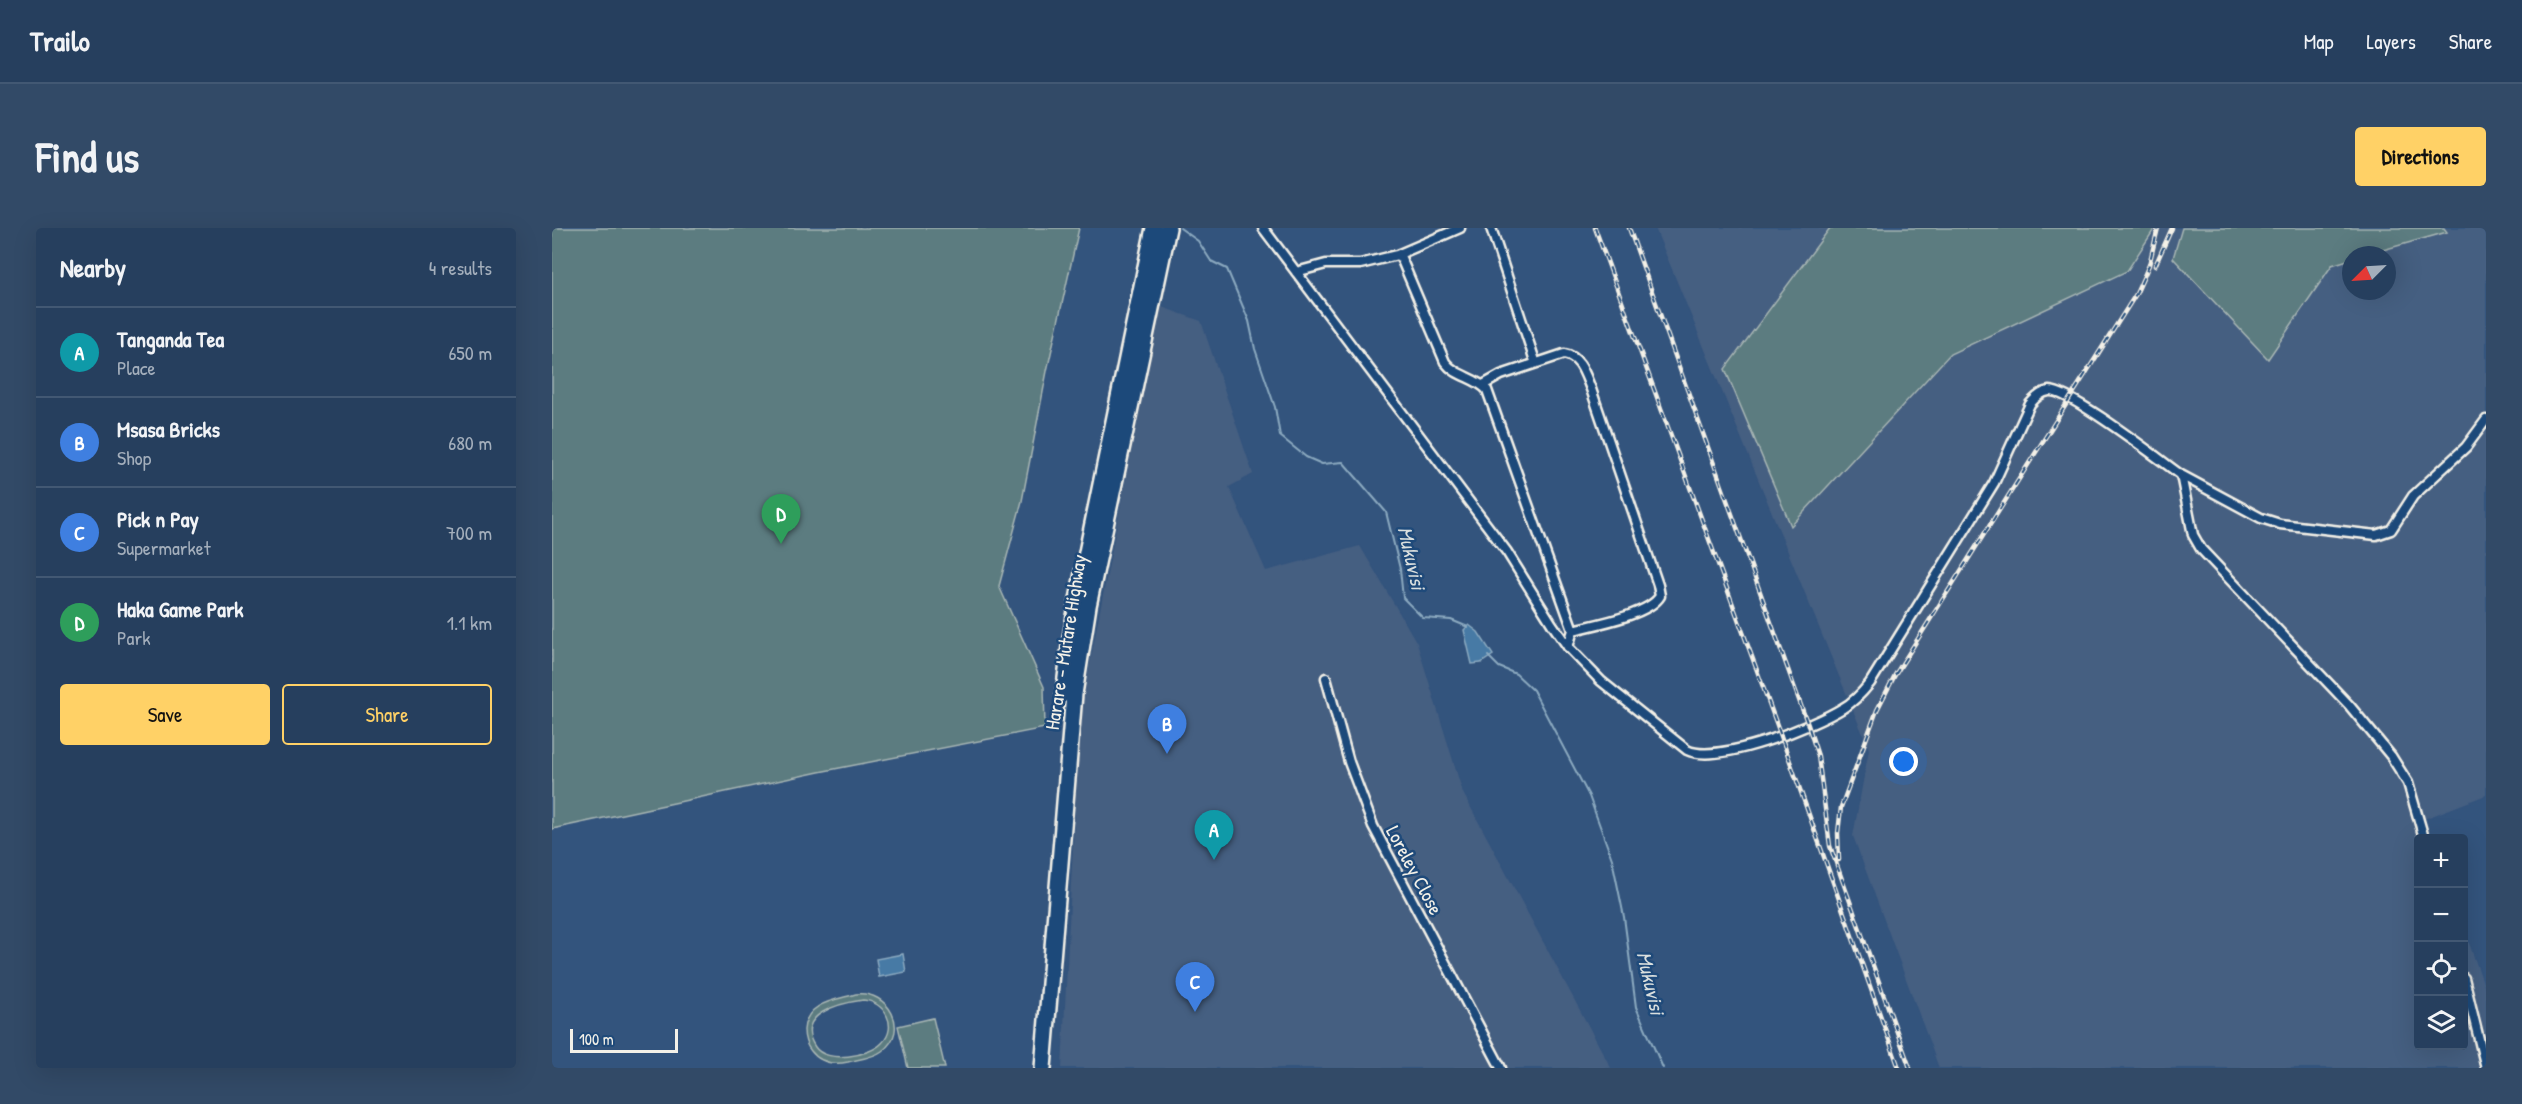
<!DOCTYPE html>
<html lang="en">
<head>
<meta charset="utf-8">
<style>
  body { margin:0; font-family:"Patrick Hand",sans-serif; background:#324a67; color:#f1f3f6 }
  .controls { position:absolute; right:18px; bottom:18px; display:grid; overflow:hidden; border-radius:6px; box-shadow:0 6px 24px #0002 }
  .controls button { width:54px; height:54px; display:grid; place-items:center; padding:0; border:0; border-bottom:2px solid #425873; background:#263f5e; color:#f1f3f6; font:30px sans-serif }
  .compass { position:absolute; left:1790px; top:18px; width:54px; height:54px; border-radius:50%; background:#263f5e; box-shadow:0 6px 24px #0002; rotate:246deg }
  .scale { position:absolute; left:18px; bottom:15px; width:108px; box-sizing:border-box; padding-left:6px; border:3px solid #f4f1e8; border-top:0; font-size:16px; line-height:21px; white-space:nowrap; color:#f4f1e8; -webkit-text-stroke:4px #1f4a7a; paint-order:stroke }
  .you { position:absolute; left:1352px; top:534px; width:21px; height:21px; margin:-15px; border:4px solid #fff; border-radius:50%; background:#1a73e8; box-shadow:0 0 0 9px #1a73e833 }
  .badge { display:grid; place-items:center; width:39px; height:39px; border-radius:50%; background:#ffd166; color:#fff; font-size:20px; font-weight:700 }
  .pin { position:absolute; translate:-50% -50px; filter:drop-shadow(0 2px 3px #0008) }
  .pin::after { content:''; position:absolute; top:32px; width:21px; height:18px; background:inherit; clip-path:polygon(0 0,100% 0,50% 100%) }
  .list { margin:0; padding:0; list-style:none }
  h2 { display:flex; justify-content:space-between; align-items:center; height:78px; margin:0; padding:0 24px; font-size:26px }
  h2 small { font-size:20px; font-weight:400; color:#a4afbc }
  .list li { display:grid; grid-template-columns:39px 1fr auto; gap:18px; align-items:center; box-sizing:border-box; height:90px; padding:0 24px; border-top:2px solid #425873 }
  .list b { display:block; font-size:22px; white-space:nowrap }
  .list p { margin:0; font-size:20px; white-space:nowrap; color:#a4afbc }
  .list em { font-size:20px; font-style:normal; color:#a4afbc }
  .actions { display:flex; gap:12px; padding:18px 24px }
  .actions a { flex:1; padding:14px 0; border:2px solid #ffd166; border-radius:6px; text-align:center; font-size:21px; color:#ffd166 }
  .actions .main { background:#ffd166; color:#111 }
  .icon { flex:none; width:33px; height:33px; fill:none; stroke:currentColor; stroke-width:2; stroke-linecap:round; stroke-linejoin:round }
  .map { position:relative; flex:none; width:1934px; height:840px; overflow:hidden; border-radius:6px }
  header { display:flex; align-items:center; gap:36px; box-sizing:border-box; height:84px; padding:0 30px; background:#263f5e; border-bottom:2px solid #425873 }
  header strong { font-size:28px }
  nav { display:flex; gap:33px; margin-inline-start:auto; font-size:21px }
  .intro { display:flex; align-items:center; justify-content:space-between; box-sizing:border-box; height:144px; padding:0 36px }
  h1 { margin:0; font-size:42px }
  .button { padding:15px 27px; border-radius:6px; background:#ffd166; color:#111; font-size:21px; font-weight:700 }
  main { display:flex; gap:36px; padding:0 36px }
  aside { flex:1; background:#263f5e; border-radius:6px; box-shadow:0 6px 24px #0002 }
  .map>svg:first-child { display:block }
  .built { fill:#455e81 }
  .green { fill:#5c7c80; stroke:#a8b6b4; stroke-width:1.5; fill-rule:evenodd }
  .water { fill:#477aa5; stroke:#8caac0; stroke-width:1.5 }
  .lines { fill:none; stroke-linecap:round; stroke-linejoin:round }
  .stream { stroke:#8caac0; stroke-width:2 }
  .street-casing { stroke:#f4f1e8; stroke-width:13 }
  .highway-casing { stroke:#f4f1e8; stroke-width:20 }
  .street { stroke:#1f4a7a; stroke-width:8 }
  .highway { stroke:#1f4a7a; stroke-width:15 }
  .rail-casing { stroke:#f4f1e8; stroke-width:4.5 }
  .rail { stroke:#1f4a7a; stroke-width:2; stroke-dasharray:7; stroke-linecap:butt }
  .labels { text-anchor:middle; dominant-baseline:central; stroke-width:5; stroke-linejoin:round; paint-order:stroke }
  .street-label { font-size:20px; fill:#f4f1e8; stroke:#1f4a7a }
  .water-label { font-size:21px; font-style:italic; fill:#dadfde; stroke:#1f4a7a }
</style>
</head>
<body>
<header>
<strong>Trailo</strong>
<nav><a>Map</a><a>Layers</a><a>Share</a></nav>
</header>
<div class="intro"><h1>Find us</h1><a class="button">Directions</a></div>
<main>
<aside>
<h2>Nearby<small>4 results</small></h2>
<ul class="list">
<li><span class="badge" style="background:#0f9aa8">A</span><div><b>Tanganda Tea</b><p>Place</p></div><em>650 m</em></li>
<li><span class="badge" style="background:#3f7fe0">B</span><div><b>Msasa Bricks</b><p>Shop</p></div><em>680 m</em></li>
<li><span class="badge" style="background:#3f7fe0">C</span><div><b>Pick n Pay</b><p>Supermarket</p></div><em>700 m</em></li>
<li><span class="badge" style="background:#2e9e5b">D</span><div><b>Haka Game Park</b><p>Park</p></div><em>1.1 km</em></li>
</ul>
<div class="actions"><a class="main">Save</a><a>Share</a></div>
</aside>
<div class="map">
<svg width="1934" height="840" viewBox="0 0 1934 840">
  <rect width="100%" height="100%" fill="#33547d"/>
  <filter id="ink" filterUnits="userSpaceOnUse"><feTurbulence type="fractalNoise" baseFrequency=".0167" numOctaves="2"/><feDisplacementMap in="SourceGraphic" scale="12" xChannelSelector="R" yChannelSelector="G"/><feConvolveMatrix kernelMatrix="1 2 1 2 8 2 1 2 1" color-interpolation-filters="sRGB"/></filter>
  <g filter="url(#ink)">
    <!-- built -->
    <path class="built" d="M1103,0H1278L1173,141L1240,297L1398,126L1575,44L1603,0H1630L1621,30L1716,130L1780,36L1799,31V63H1835V27H1813L1895,4L1892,0H1934V567L1872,591L1879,610H1866V818H1912V701L1934,763V840H1387L1301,608L1317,521Z
      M607,78L649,93L701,246L677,259L714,343L808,318L865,415L911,565L1059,840H510L527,491Z"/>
    <!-- green -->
    <path class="green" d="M0,0H527L495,143L470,273L447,358L492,459L493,500L267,544L0,601Z
      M1278,0H1603L1575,43L1398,126L1239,298L1173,141Z
      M1630,0H1892L1895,4L1813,27H1799V31L1780,37L1716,131L1621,30Z
      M304,766C336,762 359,802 330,823C321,830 307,831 296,834C281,837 268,835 259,823C254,817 252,809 252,802C254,774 284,772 304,766ZM311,772C332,773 347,798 330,815C318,828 274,836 263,819C241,786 289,775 311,772Z
      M381,790L393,840H356L346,798Z"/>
    <!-- water -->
    <path class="water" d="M917,397L926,404L941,427L929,435L920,436L912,402Z
      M351,726L354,744L327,749L324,731Z"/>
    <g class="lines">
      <!-- stream -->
      <path class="stream" d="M628,0L646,13L659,33L675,41L697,93L703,121L723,179L728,208L754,229L770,236L791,234L834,284L848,341L851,370L871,390L899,392L916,399
        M936,428L947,439L964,446L981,462L1037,568L1060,631L1072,689L1084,779L1111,840"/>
      <defs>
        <path id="street" d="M711,0L955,324L1000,396L1016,419L1049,453L1135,522C1165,537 1262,498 1291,480C1302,474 1310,465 1318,455L1442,255L1478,176C1483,170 1489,164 1497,163C1517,161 1608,232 1629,247L1641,307L1649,321L1797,477L1839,528L1856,555L1872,610
          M939,0L983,133
          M845,27L908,0
          M744,44L774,36H808L845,27L849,30L893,134C904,149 924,149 935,162L1021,402L1016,419
          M931,157L949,147L1012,126C1029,129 1033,147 1039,161L1106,357L1108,368C1097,387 1041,397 1021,402
          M1629,247L1709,290L1728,296L1824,307L1839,302L1861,268L1914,219L1934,192
          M774,450L797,534L821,598L949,840
          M1912,750L1934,840"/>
        <path id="highway" d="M512,466L519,410L533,334L602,0
          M491,840L522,466L536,378L616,0"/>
      </defs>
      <!-- street casing -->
      <use href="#street" class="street-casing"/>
      <!-- highway casing -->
      <use href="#highway" class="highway-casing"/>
      <!-- street -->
      <use href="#street" class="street"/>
      <!-- highway -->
      <use href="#highway" class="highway"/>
      <defs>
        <path id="rail" d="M1043,0L1229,508L1347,840
          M1077,0L1256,497L1266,528L1278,618L1358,840
          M1603,38L1620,0
          M1287,632L1286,605L1289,579L1325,482L1343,447L1584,66L1597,37L1606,0"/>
      </defs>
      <!-- rail casing -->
      <use href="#rail" class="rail-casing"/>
      <!-- rail -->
      <use href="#rail" class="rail"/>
    </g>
  </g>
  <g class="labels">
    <!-- street labels -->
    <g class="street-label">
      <text transform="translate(513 414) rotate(-81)">Harare - Mutare Highway</text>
      <text transform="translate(863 642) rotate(62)">Loreley Close</text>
    </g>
    <!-- water labels -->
    <g class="water-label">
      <text transform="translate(860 330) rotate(77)">Mukuvisi</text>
      <text transform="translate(1099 755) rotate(77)">Mukuvisi</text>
    </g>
  </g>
</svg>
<div class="controls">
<button>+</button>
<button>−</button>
<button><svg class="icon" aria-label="locate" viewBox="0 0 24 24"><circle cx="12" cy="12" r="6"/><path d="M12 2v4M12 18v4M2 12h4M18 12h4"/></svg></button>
<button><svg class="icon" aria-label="layers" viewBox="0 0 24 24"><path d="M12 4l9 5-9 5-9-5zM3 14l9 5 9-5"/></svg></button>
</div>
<svg class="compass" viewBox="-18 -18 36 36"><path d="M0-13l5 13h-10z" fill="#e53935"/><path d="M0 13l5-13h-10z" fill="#a4afbc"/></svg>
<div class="scale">100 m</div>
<div class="you"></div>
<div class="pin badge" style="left:662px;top:632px;background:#0f9aa8">A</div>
<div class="pin badge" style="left:615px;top:526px;background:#3f7fe0">B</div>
<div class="pin badge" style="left:643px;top:784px;background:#3f7fe0">C</div>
<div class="pin badge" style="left:229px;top:316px;background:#2e9e5b">D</div>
</div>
</main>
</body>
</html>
